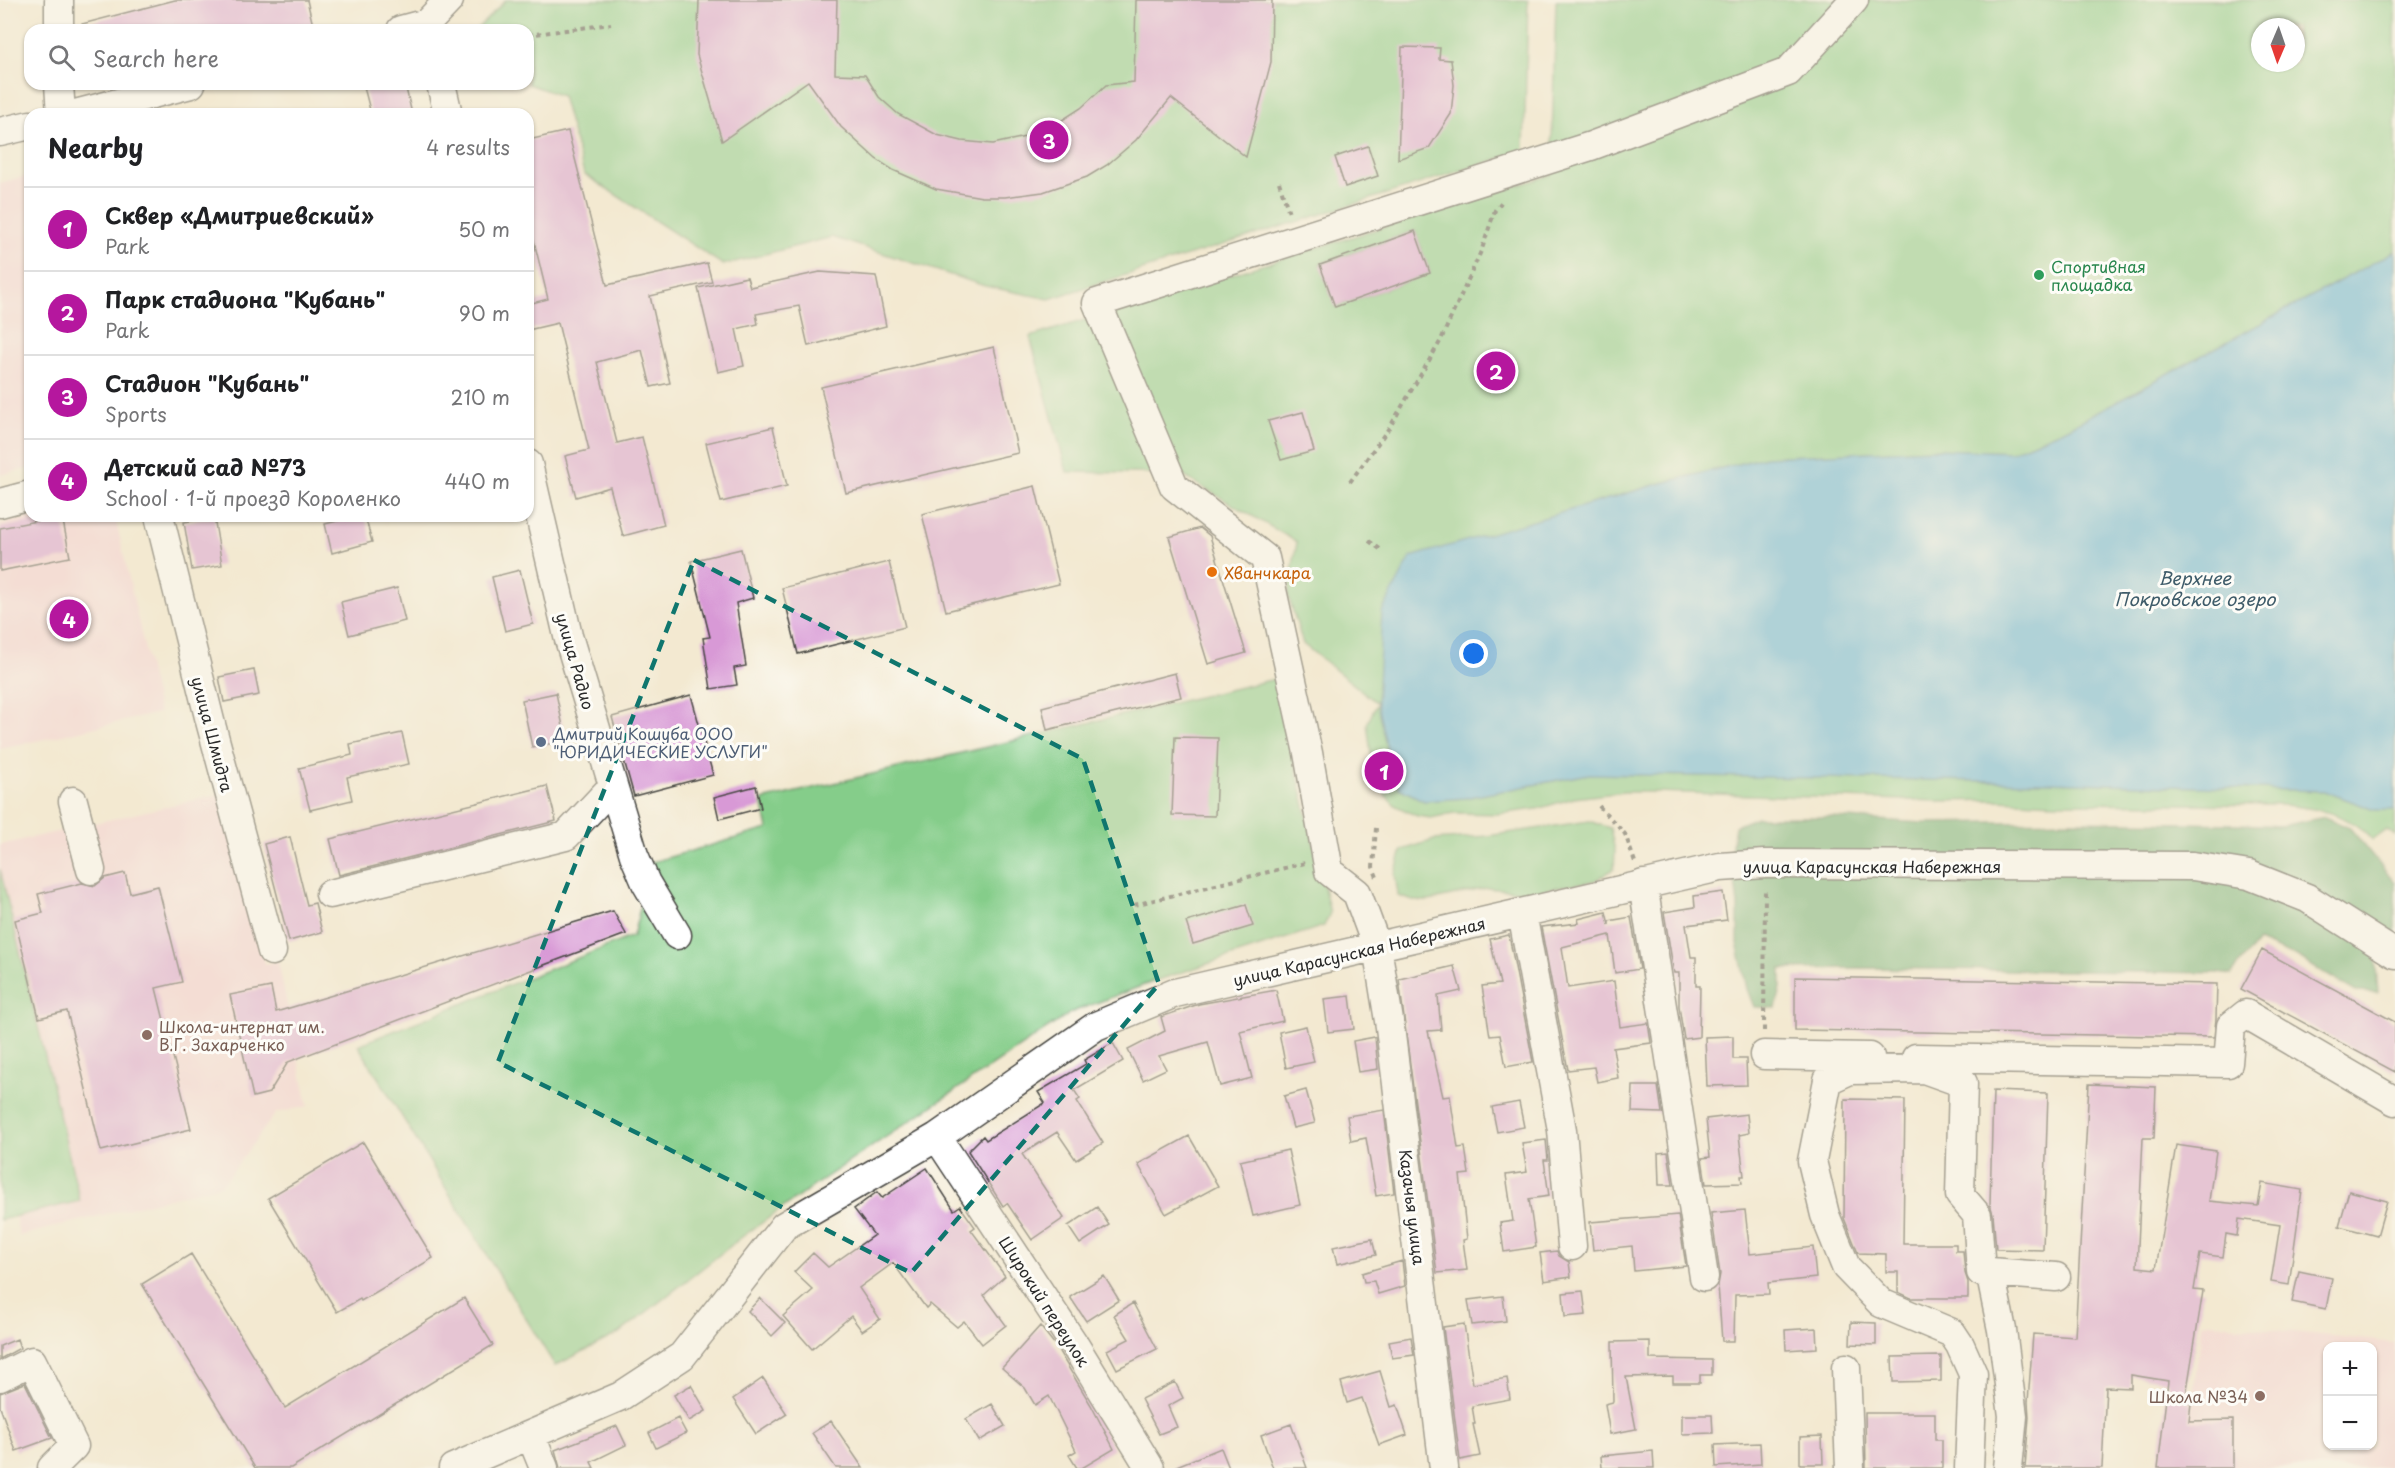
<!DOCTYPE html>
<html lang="en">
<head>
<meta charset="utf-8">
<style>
  body { margin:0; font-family:"Playpen Sans",sans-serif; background:#f2f2f2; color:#202124 }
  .controls { position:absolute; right:18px; bottom:18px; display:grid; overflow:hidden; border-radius:12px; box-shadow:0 2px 4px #0004 }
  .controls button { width:54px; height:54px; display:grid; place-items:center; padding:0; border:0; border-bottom:2px solid #e0e0e0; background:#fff; color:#202124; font:30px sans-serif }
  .compass { position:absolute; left:2251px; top:18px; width:54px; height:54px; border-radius:50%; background:#fff; box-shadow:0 2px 4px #0004; rotate:182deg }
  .you { position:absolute; left:1474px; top:654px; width:21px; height:21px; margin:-15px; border:4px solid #fff; border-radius:50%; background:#1a73e8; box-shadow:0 0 0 9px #1a73e833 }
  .badge { display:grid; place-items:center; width:39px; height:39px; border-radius:50%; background:#b5179e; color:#fff; font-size:20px; font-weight:700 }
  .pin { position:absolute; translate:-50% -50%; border:3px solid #fff; box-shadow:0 2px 6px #0006 }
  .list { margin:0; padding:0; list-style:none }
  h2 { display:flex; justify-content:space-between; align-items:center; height:78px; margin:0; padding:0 24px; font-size:26px }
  h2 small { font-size:20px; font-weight:400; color:#757577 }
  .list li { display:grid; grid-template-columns:39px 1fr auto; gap:18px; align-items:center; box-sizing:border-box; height:84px; padding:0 24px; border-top:2px solid #e0e0e0 }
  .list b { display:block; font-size:22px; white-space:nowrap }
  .list p { margin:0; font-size:20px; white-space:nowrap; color:#757577 }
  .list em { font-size:20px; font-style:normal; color:#757577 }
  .icon { flex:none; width:33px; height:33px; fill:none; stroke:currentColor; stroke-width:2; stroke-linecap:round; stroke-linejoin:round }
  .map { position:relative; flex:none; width:2395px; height:1468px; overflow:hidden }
  .search { position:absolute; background:#fff; box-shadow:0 2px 4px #0004; left:24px; top:24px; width:510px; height:66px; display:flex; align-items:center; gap:15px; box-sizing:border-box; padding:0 21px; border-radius:18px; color:#757577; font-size:22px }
  .panel { position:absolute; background:#fff; box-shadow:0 2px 4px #0004; left:24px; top:108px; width:510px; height:414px; border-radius:18px }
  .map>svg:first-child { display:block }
  .built { fill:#f6cfd7; fill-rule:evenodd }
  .green { fill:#85cd8a; stroke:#587c5a; stroke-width:1.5; fill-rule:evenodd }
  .forest { fill:#6cb076; stroke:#4c6e50; stroke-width:1.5 }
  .water { fill:#61b5dd; stroke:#467084; stroke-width:1.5 }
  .building { fill:#d899d6 }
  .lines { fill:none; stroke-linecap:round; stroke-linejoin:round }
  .minor-casing { stroke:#494844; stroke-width:31 }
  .path { stroke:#494844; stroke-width:4; stroke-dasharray:4.5 4.5; stroke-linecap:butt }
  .minor { stroke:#fff; stroke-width:28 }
  .marked { fill:none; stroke:#0f766e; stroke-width:4.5; stroke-dasharray:12 8; stroke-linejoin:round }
  .leisure-dot { fill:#2e9e5b; stroke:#fdfcf7; stroke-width:2 }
  .food-dot { fill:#e8710a; stroke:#fdfcf7; stroke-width:2 }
  .service-dot { fill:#5c6f8a; stroke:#fdfcf7; stroke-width:2 }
  .education-dot { fill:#8d6e63; stroke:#fdfcf7; stroke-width:2 }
  .labels { text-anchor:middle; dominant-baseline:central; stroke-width:6; stroke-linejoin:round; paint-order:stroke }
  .leisure-label { font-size:16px; fill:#27864d; stroke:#fdfcf7; text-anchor:start }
  .food-label { font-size:16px; fill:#c56008; stroke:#fdfcf7; text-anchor:start }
  .street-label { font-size:16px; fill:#2b2b2b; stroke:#fdfcf7 }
  .service-label { font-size:16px; fill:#4e5e75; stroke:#fdfcf7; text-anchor:start }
  .education-label { font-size:16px; fill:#785e54; stroke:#fdfcf7; text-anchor:start }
  .water-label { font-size:18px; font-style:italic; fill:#3e5b69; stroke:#fdfcf7 }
</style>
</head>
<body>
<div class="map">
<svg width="2395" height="1468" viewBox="0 0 2395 1468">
  <rect width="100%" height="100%" fill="#fdfcf7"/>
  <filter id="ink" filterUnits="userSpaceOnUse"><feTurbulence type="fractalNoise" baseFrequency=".0167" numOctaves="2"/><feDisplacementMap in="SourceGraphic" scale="12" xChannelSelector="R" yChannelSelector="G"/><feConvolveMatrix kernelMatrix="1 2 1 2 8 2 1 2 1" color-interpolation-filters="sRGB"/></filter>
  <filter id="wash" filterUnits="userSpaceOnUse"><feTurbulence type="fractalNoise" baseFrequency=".008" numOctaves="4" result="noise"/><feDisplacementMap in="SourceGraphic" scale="24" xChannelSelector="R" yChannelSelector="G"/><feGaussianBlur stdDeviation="1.35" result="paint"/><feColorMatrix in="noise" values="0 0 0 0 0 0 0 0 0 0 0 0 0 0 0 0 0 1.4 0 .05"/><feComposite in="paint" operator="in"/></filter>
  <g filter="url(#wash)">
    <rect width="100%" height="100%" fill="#f3e9d1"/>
    <!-- built -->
    <path class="built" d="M30,175V468L0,475V183Z
      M35,516H115L159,713L0,749V524Z
      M221,794L265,964L278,961L308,1106L276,1113L222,1185L19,1236L0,1137V845Z
      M2202,1322L2395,1343V1468H2184ZM2328,1346H2372V1446H2328Z"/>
    <!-- green -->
    <path class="green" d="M506,0H1528L1524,151L1049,299L985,286L832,237L723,265L584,174L562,96L528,84V30H476Z
      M1556,0H2395V251L2068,428L2011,452L1934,449L1766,457L1661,483L1524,524L1377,703L1390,764L1399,788L1424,801L1465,798L1589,774L2047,782L2324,791L2375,810H2395V836L2387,830L2373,840C2349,813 2319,809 2285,805L2056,803L1998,800L1938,801L1653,792H1624L1574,798L1537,809L1497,814L1454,813L1431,818L1417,816L1396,806L1385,795L1382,780L1373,768L1367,724L1377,703L1303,644L1288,595L1297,542L1180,474L1067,472L1030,337L1551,175ZM2260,27H2296V63H2260ZM1415,231L1430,273L1335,307L1320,264Z
      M1275,679L1330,913L1324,926L1155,981L1072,1012L825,1178L742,1237L621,1332L555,1366L358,1045L633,936L652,862L768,829L762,800Z
      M1589,821L1610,828L1615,851L1614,869L1594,881L1528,892L1487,888L1429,901H1413L1398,896L1395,874L1402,850L1434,840L1487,836Z
      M0,869L80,1201L0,1220Z"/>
    <!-- forest -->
    <path class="forest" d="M1757,817H1832L1923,823L2074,821L2237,824L2281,826L2325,817L2350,828L2395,883V935L2373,927L2378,993L2356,992L2297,957L2258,941L2231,975L2217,973L1864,968L1781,969V988L1776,1008L1754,1007L1747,989L1738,947V905L1731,852L1735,826Z"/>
    <!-- water -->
    <path class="water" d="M2395,251V810H2375L2324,791L2047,782L1589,774L1465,798L1424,801L1399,788L1390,764L1377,703L1382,612L1411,557L1662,483L1766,457L1934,449L2011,452L2068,428Z"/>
    <g id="blocks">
      <!-- building -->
      <path class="building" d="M175,0H307L314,30H83L82,24Z
        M699,0H837L835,74L865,75L879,97L898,114L937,135L962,141L993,144L1025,137L1053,126L1081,108L1106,85L1134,82L1136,0H1272L1271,62L1246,157L1171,98L1136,140L1107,165L1087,177L1043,192L1005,197H982L936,189L893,170L876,159L841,127L808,81L722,141L697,55Z
        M1402,47L1440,48L1439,59L1451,60L1454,85L1451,114L1429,148L1398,159Z
        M377,84H405L412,114H371L364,87Z
        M568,131L607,285L707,263L712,282L650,296L670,383L651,387L642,350L597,362L617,443L642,437L664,525L623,536L610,487L576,497L565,456L589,450L558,323L528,330V304L548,299L528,216V140Z
        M1368,146L1378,176L1345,187L1335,157Z
        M1415,231L1430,273L1335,307L1320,265Z
        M820,272L876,276L886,326L808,346L799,306L756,314L758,324L736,329L744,366L718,372L698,288L747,277L750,287Z
        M994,347L1018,453L846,493L821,387Z
        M1303,412L1314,451L1281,460L1268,421Z
        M773,427L787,486L721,502L706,443Z
        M1035,486L1059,584L946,611L922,514Z
        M62,516L70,557L0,571V528Z
        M357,516H365L372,542L332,553L325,524Z
        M214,517L222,565L192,570L184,522Z
        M1200,528L1210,536L1246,653L1208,664L1169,537Z
        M741,549L753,598L736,603L746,666L734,668L737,685L711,689L703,638L710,637L691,561Z
        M889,562L905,627L798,654L782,588Z
        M520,570L533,624L505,631L492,577Z
        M397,588L405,621L349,635L341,602Z
        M254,670L259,695L224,702L219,677Z
        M1175,673L1181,697L1047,730L1042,707Z
        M556,693L566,741L532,747L522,700Z
        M691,695L713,775L634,796L612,717Z
        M402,733L409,764L347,777L352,800L310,810L299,768L352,755L350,744Z
        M1175,737L1218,738L1215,816L1172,815Z
        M547,786L556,821L339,875L330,839Z
        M756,786L761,808L719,819L714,797Z
        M290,837L307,905L315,903L322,932L289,941L264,844Z
        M125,873L130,893L158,886L182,982L156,988L191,1129L101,1151L67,1011L39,1018L15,920L43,913L38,894L82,883L95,886L105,878Z
        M1723,892L1727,920L1686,925L1691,957H1696V986H1700L1699,1037L1684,1039L1679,1006V973H1674L1664,912L1695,907L1694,896Z
        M1246,905L1253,926L1193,944L1186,922Z
        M613,911L626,934L288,1062L269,1093L253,1097L230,995L271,987L276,1012Z
        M1606,912L1609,925V921L1631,917L1640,969L1615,973L1610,935L1562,947L1568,988L1614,981L1620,1027L1648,1023L1651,1043L1613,1048L1618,1078L1597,1082L1594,1067L1568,1070L1541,927L1579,923L1578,919Z
        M1509,935L1533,1062L1506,1067L1500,1035L1490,1036L1482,986L1500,984L1490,939Z
        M2262,950L2395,1022V1072L2241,989Z
        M1454,966L1461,991L1438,996L1441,1030L1428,1031L1443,1097L1450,1096L1458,1148L1465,1147L1469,1174L1460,1175L1467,1239L1463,1240L1467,1270L1437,1273L1399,979Z
        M1795,977L2217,984L2216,1019L2214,1037L1795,1030Z
        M1276,990L1283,1021L1240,1031L1252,1078L1220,1086L1208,1042L1159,1056L1166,1069L1143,1080L1128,1050L1165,1031L1161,1017L1199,1004Z
        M1350,996L1354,1029L1328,1032L1324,999Z
        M1306,1026L1314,1062L1286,1068L1279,1032Z
        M1733,1036V1059H1746L1747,1085L1707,1086L1705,1037Z
        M1375,1037L1378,1069L1358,1072L1353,1041Z
        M1113,1043L1123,1061L1074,1090L1080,1099L1077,1101L1103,1143L1076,1160L1057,1132L1022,1154L1064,1218L1032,1240L1007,1203L1003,1206L968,1151L983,1136L986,1140L1045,1103L1038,1092L1086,1064L1084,1060Z
        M2089,1084L2156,1087L2154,1138H2143L2137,1267L2156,1269L2176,1145L2216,1151L2209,1201L2258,1206L2262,1183L2302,1190L2289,1285L2271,1282L2280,1225L2239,1219L2237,1236L2226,1234L2223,1257L2200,1254L2194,1290L2203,1291L2185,1402L2191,1403L2189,1421L2233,1420V1468H2158L2168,1381L2131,1375V1388L2106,1387L2102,1468H2025L2029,1417L2028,1402L2033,1334L2075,1337Z
        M1633,1086H1658L1662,1113L1632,1112Z
        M1306,1090L1315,1123L1293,1128L1284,1096Z
        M1993,1091L2048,1093L2043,1250L1996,1249L1993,1214L1990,1204Z
        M1845,1099L1905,1100L1903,1244H1956V1251H1963L1965,1273L1968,1282V1298H1911L1898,1292V1272H1886V1254L1858,1253L1844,1218Z
        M1519,1102L1524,1127L1497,1132L1492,1107Z
        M1384,1110L1394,1193L1376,1196L1366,1138L1351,1141L1347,1116Z
        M1747,1114L1749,1133L1739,1135L1744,1176H1741L1742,1183L1706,1184L1702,1158L1710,1157L1706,1119Z
        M1189,1136L1218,1186L1166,1214L1138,1164Z
        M1546,1140L1548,1160H1544L1549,1196L1529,1199L1536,1247L1504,1252L1500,1223L1513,1221L1506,1175L1527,1172L1522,1143Z
        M363,1142L433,1258L361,1301L360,1299L337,1312L268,1198Z
        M1288,1150L1300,1205L1253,1216L1240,1161Z
        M1668,1152L1673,1185H1659L1658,1153Z
        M927,1168L954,1210L960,1206L975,1227L971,1230L1005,1276L984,1295L1006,1325L982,1344L964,1321L957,1327L930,1304L926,1308L893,1263L859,1288L880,1319L862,1331L851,1316L812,1349L783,1316L813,1290L794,1272L813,1253L828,1267L874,1235L854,1209L877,1192L882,1198Z
        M2349,1191L2387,1201L2377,1236L2339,1226Z
        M1097,1207L1109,1225L1080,1244L1068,1226Z
        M1745,1210L1750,1254L1813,1247L1816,1278L1768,1283L1769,1294L1735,1295L1734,1341H1722L1718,1285L1720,1274L1711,1213Z
        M1678,1215L1686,1266L1634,1271L1632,1246L1593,1250L1590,1222Z
        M1372,1239L1376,1255L1337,1264L1333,1247Z
        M1557,1251L1559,1256L1569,1262L1571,1277L1544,1281L1540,1253Z
        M191,1254L285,1408L464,1298L493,1345L291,1468H255L142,1284Z
        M1402,1261L1405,1286L1378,1294L1374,1281L1364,1282L1362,1273Z
        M2299,1271L2332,1278L2326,1309L2292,1302Z
        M1104,1276L1119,1300L1086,1321L1070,1297Z
        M1583,1291L1586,1315L1565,1317L1563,1293Z
        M1503,1296L1506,1321L1472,1325L1468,1300Z
        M760,1298L785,1323L772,1336L748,1311Z
        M1133,1303L1157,1349L1117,1369L1107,1350L1129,1339L1114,1315Z
        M1851,1322L1876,1323V1345L1850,1344Z
        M1464,1324L1473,1384L1507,1378L1510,1399L1472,1406L1475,1424H1473L1480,1456L1460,1460L1443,1327Z
        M1040,1326L1055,1345L1091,1405L1114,1449L1082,1468H1077L1069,1455L1076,1451L1049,1396L1035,1405L1025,1388L1002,1368Z
        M1816,1328L1817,1348L1786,1350L1785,1330Z
        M1411,1337L1414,1355L1392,1358L1389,1341Z
        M17,1339L20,1348L0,1359V1346Z
        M1650,1341V1359L1712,1360V1375H1700V1383H1673V1376L1626,1377L1636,1429L1610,1434L1605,1404L1613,1402L1612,1342Z
        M1941,1356V1381L1893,1382L1892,1357Z
        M1380,1371L1391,1407L1397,1405L1407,1435L1379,1445L1362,1398L1347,1403L1341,1382Z
        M763,1378L787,1414L756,1434L733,1399Z
        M1175,1382L1183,1398L1168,1406L1177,1427L1159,1434L1141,1399Z
        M25,1383L52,1438L16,1451L0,1407V1393Z
        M691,1385L706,1411L689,1421L674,1395Z
        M992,1404L1005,1426L979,1441L966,1419Z
        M1865,1413H1935V1440H1942V1468H1866Z
        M1682,1415H1712L1713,1433L1682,1434Z
        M678,1418L686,1433L656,1448L649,1433Z
        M831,1421L863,1468H836L812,1433Z
        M1291,1424L1307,1468H1273L1261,1435Z
        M617,1426L626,1445L591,1462L594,1468H560L555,1450Z
        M1822,1436L1823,1464H1800V1437Z
        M1760,1443L1761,1464L1716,1467L1715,1445Z
        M1221,1448L1229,1468H1174V1467Z
        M1653,1451L1654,1468H1602L1601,1456Z"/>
    </g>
  </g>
  <g filter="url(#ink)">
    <use href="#blocks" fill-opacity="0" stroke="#494844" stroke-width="1.5"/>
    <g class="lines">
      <defs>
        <path id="minor" d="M59,0V30
          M401,30L427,23L449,0
          M59,84L61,114
          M441,84L448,114
          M75,114L191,84
          M0,132L30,125
          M528,464L568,636L634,855L646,883L677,935
          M0,503L30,495
          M159,516L210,721L272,951
          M73,801L91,870
          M1643,884L1704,1277
          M330,894L566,836L612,787
          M1522,913L1562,1130L1572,1246
          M1764,1055L1870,1057
          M1916,1058L2228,1063L2231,1026L2246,1014L2395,1101
          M937,1137L1074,1344L1150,1468
          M1846,1368L1850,1468
          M0,1377L32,1361L74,1446L52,1468
          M531,1436L544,1468
          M453,1468L621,1396L682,1356L784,1226L937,1137L1096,1026L1175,993L1720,867L1765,864L2193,866L2249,875L2307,898L2395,954
          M1444,1468L1390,1027L1377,947L1357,893L1329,871L1308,753L1265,558L1174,486L1097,303L1591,146L1788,72L1854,0
          M1969,1468L1973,1374L1960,1345L1952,1333L1881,1303L1846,1267L1825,1215L1812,1161L1828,1080L1850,1070L1924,1069L1963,1083L1960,1195L1977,1215L1981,1272H1990
          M2008,1468L2013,1416L2002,1330L1990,1272L2056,1277"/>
      </defs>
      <!-- minor casing -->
      <use href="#minor" class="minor-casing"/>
      <!-- path -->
      <path class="path" d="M528,35L611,24
        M1279,182L1290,216
        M1350,482L1391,425L1440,342L1482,249L1495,210L1503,200
        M1369,541L1380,549
        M1599,806L1625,834L1635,862
        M1376,828L1373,867L1377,877
        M1134,905L1305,863
        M1764,1031L1765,889"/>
      <!-- minor -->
      <use href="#minor" class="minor"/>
    </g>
  </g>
  <!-- marked area -->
  <path d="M0 0H2395V1468H0ZM694,560L1083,759L1159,984L911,1273L498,1062Z" fill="#f3e9d1" fill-opacity=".55" fill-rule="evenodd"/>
  <path class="marked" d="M694,560L1083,759L1159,984L911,1273L498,1062Z"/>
  <!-- markers -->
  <circle class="leisure-dot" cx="2039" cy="275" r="6"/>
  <circle class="food-dot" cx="1212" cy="572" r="6"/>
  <circle class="service-dot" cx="541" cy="742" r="6"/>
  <g class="education-dot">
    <circle cx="147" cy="1035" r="6"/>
    <circle cx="2260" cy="1396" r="6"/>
  </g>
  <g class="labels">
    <!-- leisure labels -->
    <g class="leisure-label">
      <text x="2051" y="266">Спортивная<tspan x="2051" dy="18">площадка</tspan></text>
    </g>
    <!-- food labels -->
    <g class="food-label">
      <text x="1224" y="572">Хванчкара</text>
    </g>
    <!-- street labels -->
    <g class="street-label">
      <text transform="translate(576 661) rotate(74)">улица Радио</text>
      <text transform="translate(213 734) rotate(75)">улица Шмидта</text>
      <text x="1872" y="866">улица Карасунская Набережная</text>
      <text transform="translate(1359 951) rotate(-13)">улица Карасунская Набережная</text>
      <text transform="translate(1413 1207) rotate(83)">Казачья улица</text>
      <text transform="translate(1045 1301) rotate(57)">Широкий переулок</text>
    </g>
    <!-- service labels -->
    <g class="service-label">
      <text x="553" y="733">Дмитрий Кошуба ООО<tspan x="553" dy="18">"ЮРИДИЧЕСКИЕ УСЛУГИ"</tspan></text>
    </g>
    <!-- education labels -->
    <g class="education-label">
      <text x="159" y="1026">Школа-интернат им.<tspan x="159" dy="18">В.Г. Захарченко</tspan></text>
      <text x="2248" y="1396" text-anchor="end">Школа №34</text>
    </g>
    <!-- water labels -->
    <g class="water-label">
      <text x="2195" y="577">Верхнее<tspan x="2195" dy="21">Покровское озеро</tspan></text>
    </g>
  </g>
</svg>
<div class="controls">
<button>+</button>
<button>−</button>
</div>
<svg class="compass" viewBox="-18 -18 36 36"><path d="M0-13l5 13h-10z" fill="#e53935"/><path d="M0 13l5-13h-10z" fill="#757577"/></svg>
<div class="you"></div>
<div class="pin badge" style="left:1384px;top:771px">1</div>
<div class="pin badge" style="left:1496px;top:371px">2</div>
<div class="pin badge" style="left:1049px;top:140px">3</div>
<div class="pin badge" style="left:69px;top:619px">4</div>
<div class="search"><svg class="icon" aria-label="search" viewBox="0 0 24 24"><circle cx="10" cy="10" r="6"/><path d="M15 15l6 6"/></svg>Search here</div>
<section class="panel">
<h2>Nearby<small>4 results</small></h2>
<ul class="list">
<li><span class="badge">1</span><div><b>Сквер «Дмитриевский»</b><p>Park</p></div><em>50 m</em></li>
<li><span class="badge">2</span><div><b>Парк стадиона &quot;Кубань&quot;</b><p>Park</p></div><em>90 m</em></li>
<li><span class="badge">3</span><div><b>Стадион &quot;Кубань&quot;</b><p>Sports</p></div><em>210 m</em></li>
<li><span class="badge">4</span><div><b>Детский сад №73</b><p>School · 1-й проезд Короленко</p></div><em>440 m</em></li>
</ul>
</section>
</div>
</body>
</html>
